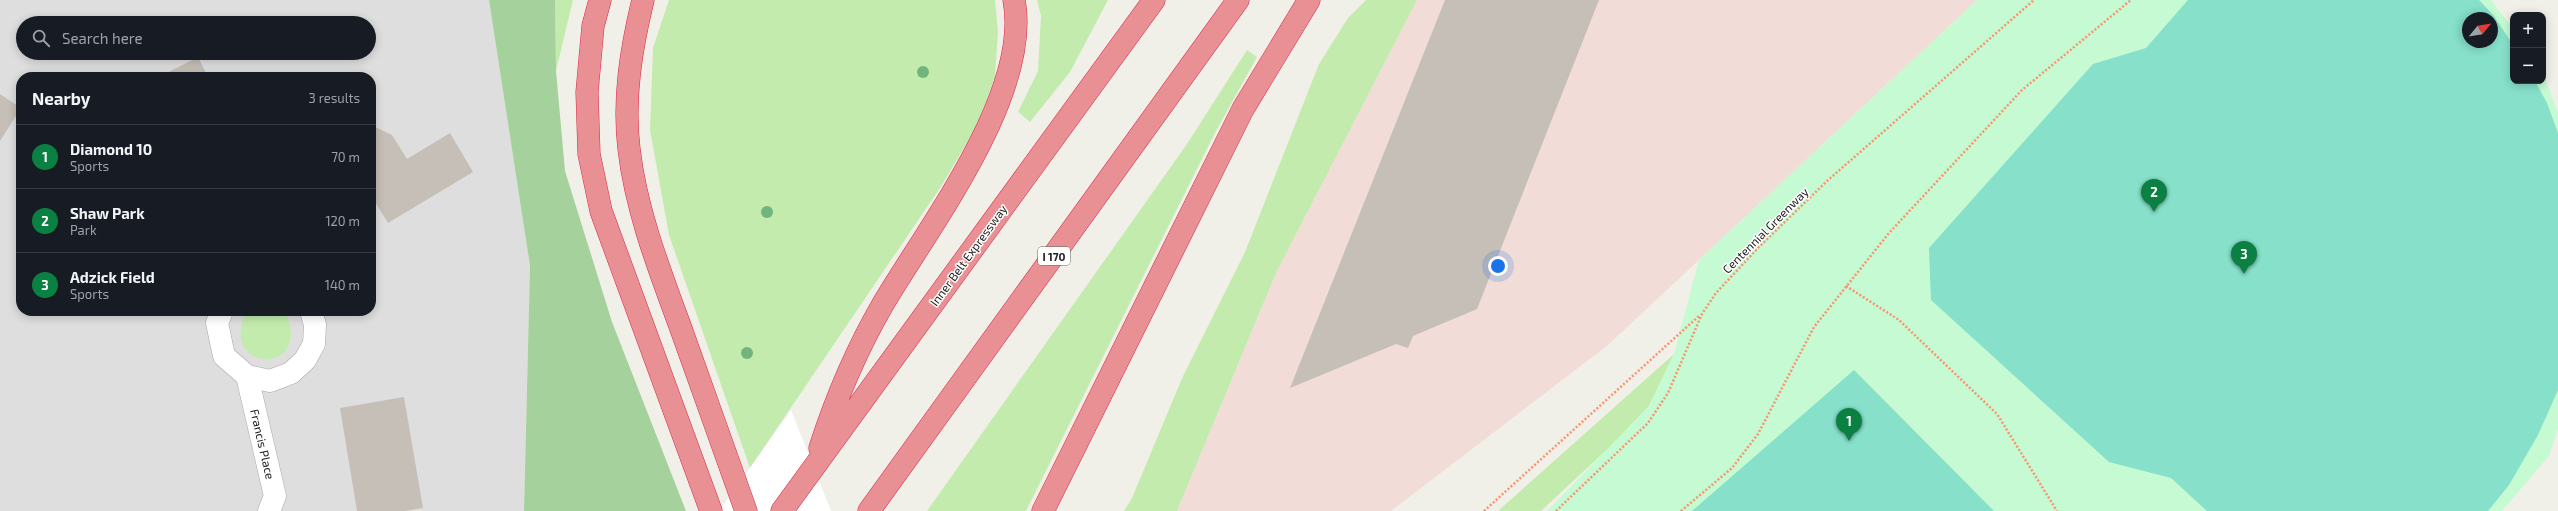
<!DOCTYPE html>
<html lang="en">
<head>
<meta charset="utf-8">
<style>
  body { margin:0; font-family:"Exo 2",sans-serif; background:#20242c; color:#f1f3f6 }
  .controls { position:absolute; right:12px; top:12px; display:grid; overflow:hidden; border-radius:8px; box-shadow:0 2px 10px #0003 }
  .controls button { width:36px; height:36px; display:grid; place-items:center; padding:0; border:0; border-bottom:1px solid #363941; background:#171b24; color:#f1f3f6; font:20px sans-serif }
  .compass { position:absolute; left:2462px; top:12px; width:36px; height:36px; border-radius:50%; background:#171b24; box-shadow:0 2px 10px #0003; rotate:60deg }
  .you { position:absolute; left:1498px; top:266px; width:14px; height:14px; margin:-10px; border:3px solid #fff; border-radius:50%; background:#1a73e8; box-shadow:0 0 0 6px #1a73e833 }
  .badge { display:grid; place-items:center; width:26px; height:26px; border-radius:50%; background:#0b8043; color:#fff; font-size:13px; font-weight:700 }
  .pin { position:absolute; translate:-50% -33px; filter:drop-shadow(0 1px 2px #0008) }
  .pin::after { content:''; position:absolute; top:21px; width:14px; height:12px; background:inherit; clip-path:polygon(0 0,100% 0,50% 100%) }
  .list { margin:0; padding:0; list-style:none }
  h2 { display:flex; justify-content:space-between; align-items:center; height:52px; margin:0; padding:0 16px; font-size:17px }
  h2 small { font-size:13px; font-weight:400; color:#9ea1a6 }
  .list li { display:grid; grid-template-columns:26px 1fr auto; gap:12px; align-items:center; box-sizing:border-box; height:64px; padding:0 16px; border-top:1px solid #363941 }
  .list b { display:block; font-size:15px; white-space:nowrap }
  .list p { margin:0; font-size:13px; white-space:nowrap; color:#9ea1a6 }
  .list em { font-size:13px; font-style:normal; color:#9ea1a6 }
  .icon { flex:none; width:22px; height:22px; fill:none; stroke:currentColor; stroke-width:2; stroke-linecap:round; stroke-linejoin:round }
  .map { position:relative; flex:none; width:2558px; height:511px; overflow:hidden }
  .search { position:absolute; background:#171b24; box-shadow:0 2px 10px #0003; left:16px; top:16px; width:360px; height:44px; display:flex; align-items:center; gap:10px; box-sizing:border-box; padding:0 14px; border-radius:22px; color:#9ea1a6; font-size:15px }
  .panel { position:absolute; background:#171b24; box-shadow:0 2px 10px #0003; left:16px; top:72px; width:360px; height:244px; border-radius:16px }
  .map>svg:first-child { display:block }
  .residential { fill:#dfdede; fill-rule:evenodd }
  .commercial { fill:#f2dcd7 }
  .grass { fill:#c3ebae }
  .forest { fill:#a4d19c }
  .park { fill:#c6fad2; fill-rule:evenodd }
  .pitch { fill:#86e0ca; fill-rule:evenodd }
  .pier { fill:#fff }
  .building { fill:#c6bfb7 }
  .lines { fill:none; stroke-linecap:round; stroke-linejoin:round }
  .minor-casing { stroke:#a8a8a8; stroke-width:23 }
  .highway-casing { stroke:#dd274b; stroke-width:23 }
  .path { stroke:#fb926f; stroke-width:2.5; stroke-dasharray:2 2; stroke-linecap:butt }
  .minor { stroke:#fff; stroke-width:22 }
  .highway { stroke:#e89093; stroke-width:22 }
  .tree { fill:#72b47e }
  .labels { text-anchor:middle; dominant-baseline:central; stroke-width:3; stroke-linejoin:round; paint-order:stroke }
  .shield { fill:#fff; stroke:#646464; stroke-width:1 }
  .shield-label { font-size:11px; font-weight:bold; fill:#212121 }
  .street-label { font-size:12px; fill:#212121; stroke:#fff }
</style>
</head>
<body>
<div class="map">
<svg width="2558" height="511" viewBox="0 0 2558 511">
  <rect width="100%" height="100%" fill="#f1f0e8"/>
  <!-- residential -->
  <path class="residential" d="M0,0H489L530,266L524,511H0ZM23,23H369V53H23ZM21,77H371V311H21Z"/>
  <!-- commercial -->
  <path class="commercial" d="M1417,0H1977L1608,345L1391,511H1177L1276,273Z"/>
  <!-- grass -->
  <path class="grass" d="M555,0H573L556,71Z
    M669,0H995L998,32L995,78L978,124L942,185L750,468L669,235L650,130L653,48Z
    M1037,0H1108L1070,72L1030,122L1018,112L1038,71L1041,16Z
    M1366,0H1417L1276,273L1177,511H1124L1132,498L1183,376L1245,252L1319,64L1348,18Z
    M1247,50L1257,57L1216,131L1026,511H927L1187,144Z
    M248,311H284C297,330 292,362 263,359C237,355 236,327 248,311Z
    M1674,354L1649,406L1614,443L1541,511H1498Z"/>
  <!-- forest -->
  <path class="forest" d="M489,0H555L556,71L565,171L612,322L686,511H524L530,266Z"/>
  <!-- park -->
  <path class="park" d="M1977,0H2491L2513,28V81H2543V73L2558,112V429L2549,456L2502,511H1547L1649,406L1674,354L1699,260ZM2468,18H2492V42H2468Z"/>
  <!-- pitch -->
  <path class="pitch" d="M2188,0H2479L2494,16L2513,45V81H2535L2547,103L2558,133V390L2538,435L2509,485L2488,511H2207L2171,478L2109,462L1931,300L1929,248L2093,64L2146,48ZM2468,18H2492V42H2468Z
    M1854,370L1994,511H1692Z"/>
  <!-- pier -->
  <path class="pier" d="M791,410L831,511H719L750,468Z"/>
  <!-- building -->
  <path class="building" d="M1445,0H1599L1477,309L1413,336L1408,348L1396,344L1290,388Z
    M198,57L208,77H159Z
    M0,94L21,108L0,141Z
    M371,125L392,135L407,159L450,133L473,172L388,223L371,195Z
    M404,397L423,508L404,511H357L340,408Z"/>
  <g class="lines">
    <defs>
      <path id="minor" d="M222,311L217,323L224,356L247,376L270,381L291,373L305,360L314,344L315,325L311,311
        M247,376L275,496L269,511"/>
      <path id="highway" d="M600,0L593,26L587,92L589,154L601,211L711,511
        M643,0C631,49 623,99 629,149C636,210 659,269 680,326C702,388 724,449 746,511
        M820,448C836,398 857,349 883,304C929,226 1032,93 1014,0
        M782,511L1154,0
        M869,511L1238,0
        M1043,511L1243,109L1309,0"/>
    </defs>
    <!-- minor casing -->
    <use href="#minor" class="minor-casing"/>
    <!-- highway casing -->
    <use href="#highway" class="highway-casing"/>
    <!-- path -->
    <path class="path" d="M1846,286L1899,320L1997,414L2057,511
      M1484,511L1700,315
      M1556,511L1648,423L1668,393L1702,314L1716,293L1759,247L1827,181L2034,0
      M1681,511L1732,468L1758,434L1814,327L1889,233L2022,90L2131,0"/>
    <!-- minor -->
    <use href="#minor" class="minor"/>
    <!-- highway -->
    <use href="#highway" class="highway"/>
  </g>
  <!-- trees -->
  <g class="tree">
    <circle cx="923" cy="72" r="6"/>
    <circle cx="767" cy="212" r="6"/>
    <circle cx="747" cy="353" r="6"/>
  </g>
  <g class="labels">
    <!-- shield labels -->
    <rect class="shield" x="1038" y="247" width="32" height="18" rx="3"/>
    <g class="shield-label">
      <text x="1054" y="256">I 170</text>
    </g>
    <!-- street labels -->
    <g class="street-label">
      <text transform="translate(1765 230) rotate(-45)">Centennial Greenway</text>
      <text transform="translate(968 255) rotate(-54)">Inner Belt Expressway</text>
      <text transform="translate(263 444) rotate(77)">Francis Place</text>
    </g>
  </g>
</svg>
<div class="controls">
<button>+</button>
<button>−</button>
</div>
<svg class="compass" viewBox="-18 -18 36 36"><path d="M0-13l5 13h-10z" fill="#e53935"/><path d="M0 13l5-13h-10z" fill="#9ea1a6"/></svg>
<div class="you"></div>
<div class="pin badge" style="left:1849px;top:441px">1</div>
<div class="pin badge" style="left:2154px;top:212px">2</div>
<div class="pin badge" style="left:2244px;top:274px">3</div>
<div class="search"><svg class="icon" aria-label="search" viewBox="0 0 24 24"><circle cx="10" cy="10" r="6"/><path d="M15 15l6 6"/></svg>Search here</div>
<section class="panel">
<h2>Nearby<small>3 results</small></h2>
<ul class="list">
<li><span class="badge">1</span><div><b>Diamond 10</b><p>Sports</p></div><em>70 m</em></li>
<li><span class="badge">2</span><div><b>Shaw Park</b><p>Park</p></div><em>120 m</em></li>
<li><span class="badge">3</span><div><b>Adzick Field</b><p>Sports</p></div><em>140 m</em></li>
</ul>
</section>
</div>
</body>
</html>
